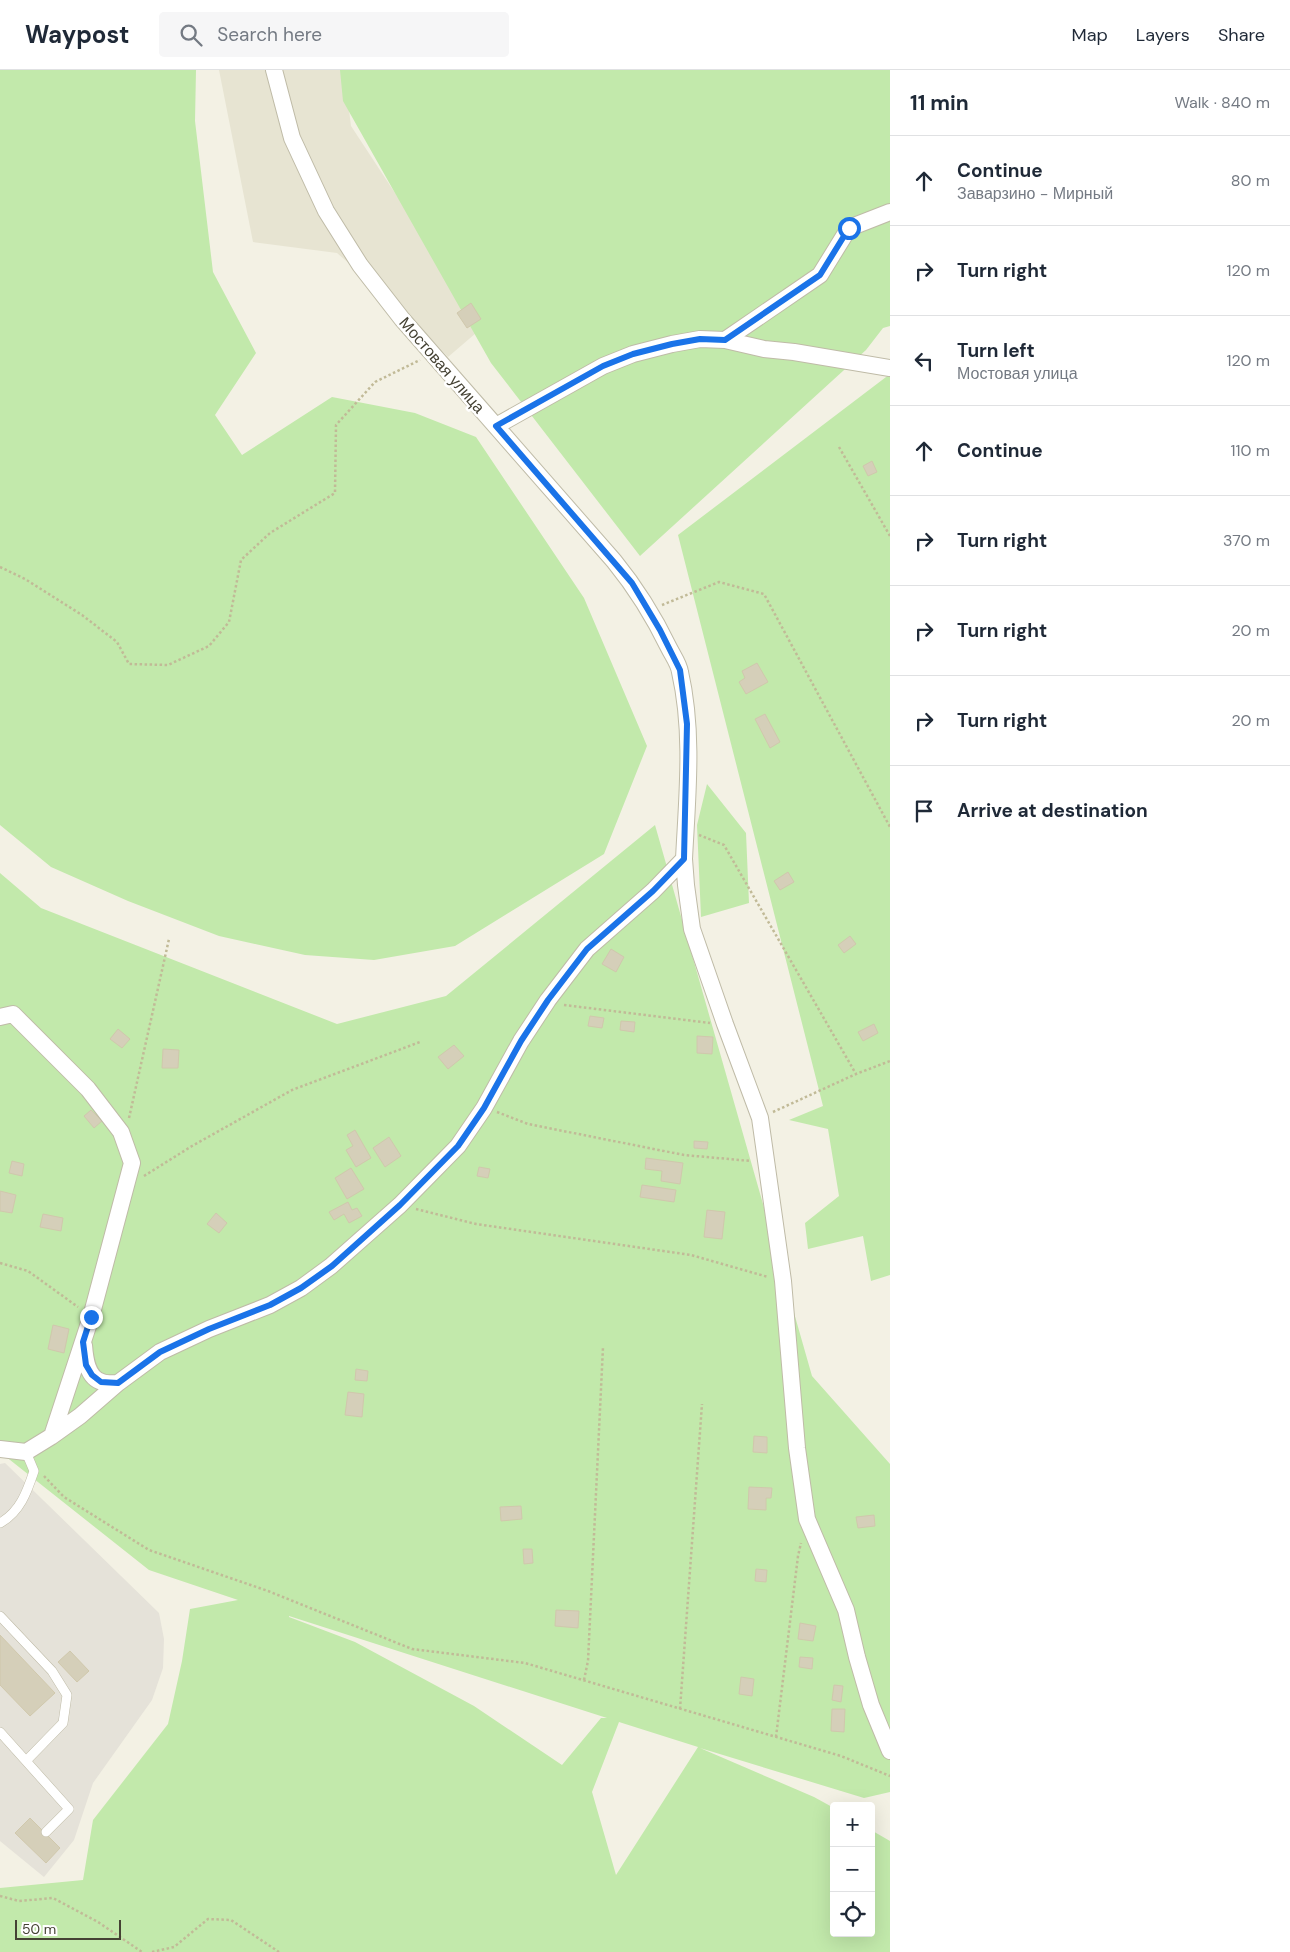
<!DOCTYPE html>
<html lang="en">
<head>
<meta charset="utf-8">
<style>
  body { margin:0; font-family:"DM Sans",sans-serif; background:#f6f6f7; color:#1f2937 }
  .controls { position:absolute; right:15px; bottom:15px; display:grid; overflow:hidden; border-radius:5px; box-shadow:0 5px 20px #0002 }
  .controls button { width:45px; height:45px; display:grid; place-items:center; padding:0; border:0; border-bottom:1px solid #e0e1e3; background:#fff; color:#1f2937; font:25px sans-serif }
  .scale { position:absolute; left:15px; bottom:12px; width:106px; box-sizing:border-box; padding-left:5px; border:2px solid #454234; border-top:0; font-size:14px; line-height:18px; white-space:nowrap; color:#454234; -webkit-text-stroke:4px #fff; paint-order:stroke }
  .stop { position:absolute; width:15px; height:15px; margin:-11px; border:4px solid #1a73e8; border-radius:50%; background:#fff }
  .stop.end { background:#1a73e8; border-color:#fff; box-shadow:0 1px 5px #0008 }
  .list { margin:0; padding:0; list-style:none }
  h2 { display:flex; justify-content:space-between; align-items:center; height:65px; margin:0; padding:0 20px; font-size:21px }
  h2 small { font-size:16px; font-weight:400; color:#747a83 }
  .list li { display:grid; grid-template-columns:32px 1fr auto; gap:15px; align-items:center; box-sizing:border-box; height:90px; padding:0 20px; border-top:1px solid #e0e1e3 }
  .list b { display:block; font-size:19px; white-space:nowrap }
  .list p { margin:0; font-size:16px; white-space:nowrap; color:#747a83 }
  .list em { font-size:16px; font-style:normal; color:#747a83 }
  .icon { flex:none; width:28px; height:28px; fill:none; stroke:currentColor; stroke-width:2; stroke-linecap:round; stroke-linejoin:round }
  .map { position:relative; flex:none; width:890px; height:1882px; overflow:hidden }
  header { display:flex; align-items:center; gap:30px; box-sizing:border-box; height:70px; padding:0 25px; background:#fff; border-bottom:1px solid #e0e1e3 }
  header strong { font-size:24px }
  nav { display:flex; gap:28px; margin-inline-start:auto; font-size:18px }
  .search { width:350px; height:45px; background:#f6f6f7; display:flex; align-items:center; gap:12px; box-sizing:border-box; padding:0 18px; border-radius:5px; color:#747a83; font-size:19px }
  main { display:flex }
  aside { flex:1; background:#fff }
  .map>svg:first-child { display:block }
  .residential { fill:#e7e4d2 }
  .industrial { fill:#e5e2d9 }
  .green { fill:#c2e9ab; fill-rule:evenodd }
  .building { fill:#d5cfb9; stroke:#d0c8ac }
  .lines { fill:none; stroke-linecap:round; stroke-linejoin:round }
  .lane-casing { stroke:#bfbba7; stroke-width:10 }
  .street-casing { stroke:#bfbba7; stroke-width:18 }
  .path { stroke:#c1ba97; stroke-width:2.5; stroke-dasharray:2.5 2.5; stroke-linecap:butt }
  .lane { stroke:#fff; stroke-width:9 }
  .street { stroke:#fff; stroke-width:16 }
  .route { stroke:#1a73e8; stroke-width:6 }
  .labels { text-anchor:middle; dominant-baseline:central; stroke-width:5; stroke-linejoin:round; paint-order:stroke }
  .street-label { font-size:16px; fill:#454234; stroke:#fff }
</style>
</head>
<body>
<header>
<strong>Waypost</strong>
<div class="search"><svg class="icon" aria-label="search" viewBox="0 0 24 24"><circle cx="10" cy="10" r="6"/><path d="M15 15l6 6"/></svg>Search here</div>
<nav><a>Map</a><a>Layers</a><a>Share</a></nav>
</header>
<main>
<div class="map">
<svg width="890" height="1882" viewBox="0 0 890 1882">
  <rect width="100%" height="100%" fill="#f3f1e4"/>
  <!-- residential -->
  <path class="residential" d="M219,0H344L351,56L483,257L448,287L411,247L337,183L253,172Z"/>
  <!-- industrial -->
  <path class="industrial" d="M5,1393L159,1543L164,1569L163,1598L152,1630L93,1713L74,1770L44,1807L0,1771V1394Z"/>
  <!-- green -->
  <path class="green" d="M0,0H196L195,51L213,202L256,283L215,345L242,385L332,327L415,343L476,367L584,528L647,676L604,784L455,876L374,890L305,885L219,866L128,831L51,797L0,755Z
    M340,0H890V256L883,258L866,280L640,486L491,293L343,31Z
    M890,304V1205L871,1211L863,1166L808,1179L805,1153L839,1126L828,1059L789,1050L823,1036L678,465Z
    M707,714L746,763L749,833L701,847L697,755Z
    M655,755L812,1306L890,1394V1722L864,1728L700,1678L814,1727L834,1738V1863H871V1760L890,1771V1882H0V1818L83,1810L93,1750L168,1654L182,1591L190,1539L238,1530L149,1500L0,1382V803L41,838L337,954L446,926ZM289,1547V1546L607,1648H601L562,1695L474,1636L355,1572ZM619,1652L698,1677L616,1805L592,1722Z"/>
  <!-- building -->
  <path class="building" d="M471,233L481,249L467,258L457,243Z
    M872,391L877,402L868,406L863,396Z
    M757,593L768,612L746,624L739,612L745,608L742,601Z
    M765,644L780,672L770,678L755,649Z
    M788,802L794,812L780,820L774,811Z
    M850,866L856,874L844,883L838,875Z
    M611,879L624,887L616,902L602,894Z
    M590,946L604,948L602,958L588,956Z
    M621,951L635,952L634,962L620,960Z
    M874,954L878,963L863,971L858,962Z
    M118,959L130,969L122,978L110,969Z
    M697,966L713,967L712,984L697,983Z
    M454,975L464,986L448,999L438,987Z
    M163,979L179,980L178,998H162Z
    M91,1040L102,1051L94,1058L84,1046Z
    M355,1060L371,1088L356,1097L346,1080L353,1076L347,1065Z
    M389,1067L401,1086L385,1097L373,1078Z
    M694,1071L708,1072L707,1079L694,1078Z
    M646,1088L683,1093L680,1114L661,1111L662,1101L645,1099Z
    M12,1091L24,1094L22,1106L9,1103Z
    M479,1097L490,1099L488,1108L477,1106Z
    M351,1098L364,1119L347,1129L335,1108Z
    M642,1115L676,1120L674,1132L640,1127Z
    M0,1121L16,1125L12,1143L0,1141Z
    M348,1132L352,1140L357,1138L362,1146L349,1153L344,1144L334,1150L329,1142Z
    M707,1140L725,1142L722,1169L704,1167Z
    M216,1143L227,1153L219,1163L207,1154Z
    M43,1144L63,1148L61,1161L40,1157Z
    M53,1255L69,1259L64,1283L48,1279Z
    M356,1299L368,1301L367,1311L355,1310Z
    M348,1322L364,1324L362,1347L345,1345Z
    M754,1366L767,1367V1383L753,1382Z
    M749,1417L772,1418L771,1428H766V1440L748,1439Z
    M521,1436L522,1449L501,1451L500,1437Z
    M874,1445L875,1456L858,1458L856,1447Z
    M523,1479H532L533,1493L524,1494Z
    M756,1499L767,1500L766,1512L755,1511Z
    M556,1540L579,1541L578,1558L555,1556Z
    M800,1553L816,1556L813,1571L798,1569Z
    M0,1565L55,1623L30,1646L0,1615Z
    M70,1581L89,1601L77,1612L58,1592Z
    M800,1587L813,1588L812,1599L799,1597Z
    M741,1607L754,1609L752,1626L739,1624Z
    M834,1615L843,1616L841,1632L832,1630Z
    M832,1639H845L844,1662L831,1661Z
    M30,1748L60,1778L46,1793L15,1763Z"/>
  <g class="lines">
    <defs>
      <path id="lane" d="M0,1453C20,1442 27,1422 34,1401L26,1382
        M0,1546L52,1601L67,1625L63,1653L26,1691
        M0,1662L69,1739L46,1762"/>
      <path id="street" d="M725,270L820,205L849,158L890,142
        M496,356L603,296L633,284L672,274L700,269L725,270L764,279L794,282L890,298
        M684,789L686,815L692,859L725,954L760,1048L783,1211L797,1378L807,1449L846,1540L857,1587L871,1635L890,1681
        M0,947L13,944L88,1019L121,1062L132,1093L91,1247L52,1366
        M84,1275C85,1288 87,1308 102,1312C106,1314 113,1313 118,1313
        M0,1379L26,1382L52,1366L80,1346L118,1313L160,1282L209,1259L270,1235L301,1218L331,1196L400,1135L458,1076L484,1038L521,971L548,930L587,879L653,821L684,789C687,728 694,663 680,602C679,594 673,586 669,578C654,547 636,518 614,491L402,249L360,195L326,141L292,68L274,0"/>
    </defs>
    <!-- lane casing -->
    <use href="#lane" class="lane-casing"/>
    <!-- street casing -->
    <use href="#street" class="street-casing"/>
    <!-- path -->
    <path class="path" d="M839,377L890,466
      M0,497L25,509L82,545L117,572L129,594L168,595L209,576L229,552L241,490L270,463L335,423L336,355L375,312L420,290
      M662,535L719,512L764,524L890,757
      M699,765L724,775L856,1004
      M564,935L710,953
      M497,1042L528,1054L684,1085L751,1091
      M773,1042L856,1004L890,991
      M129,1048L169,869
      M144,1106L192,1076L292,1020L420,972
      M416,1139L476,1154L691,1185L768,1207
      M0,1193L28,1201L78,1237
      M44,1406L64,1427L149,1480L268,1521L412,1579L525,1593L841,1686L890,1706
      M584,1610L588,1591L603,1277
      M680,1639L702,1334
      M776,1667L798,1486L801,1473
      M0,1826L19,1831L53,1828L98,1852L142,1882
      M152,1882L174,1877L208,1849L231,1850L279,1882"/>
    <!-- lane -->
    <use href="#lane" class="lane"/>
    <!-- street -->
    <use href="#street" class="street"/>
  </g>
  <g class="lines">
    <!-- route -->
    <path class="route" d="M91,1247L83,1272L86,1295L92,1305L101,1312L118,1313L160,1282L209,1259L270,1235L301,1218L332,1196L400,1135L458,1076L484,1038L521,971L548,930L587,879L653,821L684,789L687,654L680,600L660,560L632,513L496,356L603,296L633,284L672,274L700,269L725,270L820,205L849,158"/>
  </g>
  <g class="labels">
    <!-- street labels -->
    <g class="street-label">
      <text transform="translate(442 295) rotate(49)">Мостовая улица</text>
    </g>
  </g>
</svg>
<div class="controls">
<button>+</button>
<button>−</button>
<button><svg class="icon" aria-label="locate" viewBox="0 0 24 24"><circle cx="12" cy="12" r="6"/><path d="M12 2v4M12 18v4M2 12h4M18 12h4"/></svg></button>
</div>
<div class="scale">50 m</div>
<div class="stop" style="left:849px;top:158px"></div>
<div class="stop end" style="left:91px;top:1247px"></div>
</div>
<aside>
<h2>11 min<small>Walk · 840 m</small></h2>
<ul class="list">
<li><svg class="icon" aria-label="ahead" viewBox="0 0 24 24"><path d="M12 20V5M6 11l6-6 6 6"/></svg><div><b>Continue</b><p>Заварзино - Мирный</p></div><em>80 m</em></li>
<li><svg class="icon" aria-label="right" viewBox="0 0 24 24"><path d="M7 20v-9h11M14 6l5 5-5 5"/></svg><div><b>Turn right</b></div><em>120 m</em></li>
<li><svg class="icon" aria-label="left" viewBox="0 0 24 24"><path d="M17 20v-9H6M10 6l-5 5 5 5"/></svg><div><b>Turn left</b><p>Мостовая улица</p></div><em>120 m</em></li>
<li><svg class="icon" aria-label="ahead" viewBox="0 0 24 24"><path d="M12 20V5M6 11l6-6 6 6"/></svg><div><b>Continue</b></div><em>110 m</em></li>
<li><svg class="icon" aria-label="right" viewBox="0 0 24 24"><path d="M7 20v-9h11M14 6l5 5-5 5"/></svg><div><b>Turn right</b></div><em>370 m</em></li>
<li><svg class="icon" aria-label="right" viewBox="0 0 24 24"><path d="M7 20v-9h11M14 6l5 5-5 5"/></svg><div><b>Turn right</b></div><em>20 m</em></li>
<li><svg class="icon" aria-label="right" viewBox="0 0 24 24"><path d="M7 20v-9h11M14 6l5 5-5 5"/></svg><div><b>Turn right</b></div><em>20 m</em></li>
<li><svg class="icon" aria-label="arrive" viewBox="0 0 24 24"><path d="M6 21V4h12l-3 4 3 4H6"/></svg><div><b>Arrive at destination</b></div></li>
</ul>
</aside>
</main>
</body>
</html>
